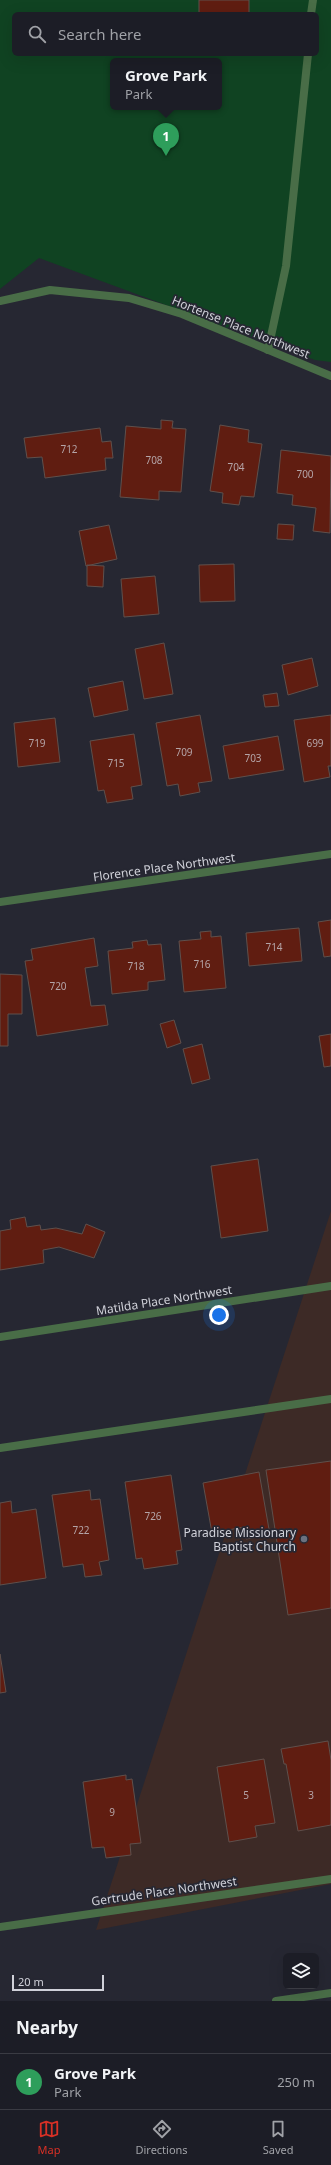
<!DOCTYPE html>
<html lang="en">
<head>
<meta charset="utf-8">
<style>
  body { margin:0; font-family:"Noto Sans",sans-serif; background:#292a32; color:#f1f3f6 }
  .controls { position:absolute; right:12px; bottom:12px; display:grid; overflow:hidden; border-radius:6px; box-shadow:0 4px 16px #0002 }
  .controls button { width:36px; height:36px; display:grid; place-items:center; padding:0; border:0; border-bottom:1px solid #3a3b43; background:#1c1d26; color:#f1f3f6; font:20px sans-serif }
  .scale { position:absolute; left:12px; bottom:10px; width:92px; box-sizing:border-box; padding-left:4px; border:2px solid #d0d1d9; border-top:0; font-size:11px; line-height:14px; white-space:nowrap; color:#d0d1d9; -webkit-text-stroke:3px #262732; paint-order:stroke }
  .you { position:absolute; left:219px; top:1315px; width:14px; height:14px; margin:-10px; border:3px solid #fff; border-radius:50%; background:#1a73e8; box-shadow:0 0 0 6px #1a73e833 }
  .badge { display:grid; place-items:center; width:26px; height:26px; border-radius:50%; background:#d93025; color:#fff; font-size:13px; font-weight:700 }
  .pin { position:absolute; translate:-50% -33px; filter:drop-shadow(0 1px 2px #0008) }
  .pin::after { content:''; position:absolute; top:21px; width:14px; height:12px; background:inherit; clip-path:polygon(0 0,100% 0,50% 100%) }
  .popup { position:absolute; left:110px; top:58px; width:112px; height:52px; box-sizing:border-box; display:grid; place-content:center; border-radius:6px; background:#1c1d26; filter:drop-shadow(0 1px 3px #0005); font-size:13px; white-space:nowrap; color:#a0a2a7 }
  .popup b { font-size:15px; color:#f1f3f6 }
  .popup::after { content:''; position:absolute; left:50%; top:100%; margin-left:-8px; border:8px solid transparent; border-top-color:#1c1d26 }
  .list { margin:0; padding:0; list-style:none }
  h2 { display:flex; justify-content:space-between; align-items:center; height:52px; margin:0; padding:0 16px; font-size:17px }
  h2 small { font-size:13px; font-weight:400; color:#a0a2a7 }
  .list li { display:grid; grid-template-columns:26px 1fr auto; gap:12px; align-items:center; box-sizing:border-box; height:56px; padding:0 16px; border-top:1px solid #3a3b43 }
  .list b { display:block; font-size:15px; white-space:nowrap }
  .list p { margin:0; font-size:13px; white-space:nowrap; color:#a0a2a7 }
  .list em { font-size:13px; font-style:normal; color:#a0a2a7 }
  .icon { flex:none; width:22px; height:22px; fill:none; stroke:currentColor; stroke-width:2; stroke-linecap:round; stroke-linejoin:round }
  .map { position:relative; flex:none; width:331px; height:2001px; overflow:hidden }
  .search { position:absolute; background:#1c1d26; box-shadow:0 4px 16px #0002; left:12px; right:12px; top:12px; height:44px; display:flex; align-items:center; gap:10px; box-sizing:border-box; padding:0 14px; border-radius:6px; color:#a0a2a7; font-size:15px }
  .sheet { height:108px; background:#1c1d26 }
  nav { display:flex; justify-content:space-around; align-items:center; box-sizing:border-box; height:56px; border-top:1px solid #3a3b43; background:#1c1d26; font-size:11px; color:#a0a2a7 }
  nav a { display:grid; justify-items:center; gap:2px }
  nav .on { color:#d93025 }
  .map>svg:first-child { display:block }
  .commercial { fill:#3d2a26 }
  .green { fill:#104322; fill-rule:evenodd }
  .building { fill:#601d11; stroke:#5f504c }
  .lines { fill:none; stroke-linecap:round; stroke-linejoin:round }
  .lane { stroke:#496d47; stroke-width:8 }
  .street { stroke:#496d47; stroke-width:8 }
  .worship-dot { fill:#6b7280; stroke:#262732; stroke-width:1.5 }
  .labels { text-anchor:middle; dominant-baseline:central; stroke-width:3.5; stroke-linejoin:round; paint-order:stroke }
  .number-label { font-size:10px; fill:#b4a4a7 }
  .street-label { font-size:12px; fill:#d0d1d9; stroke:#262732 }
  .poi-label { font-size:12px; fill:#d0d1d9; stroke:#262732; text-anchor:end }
</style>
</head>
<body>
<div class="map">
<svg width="331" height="2001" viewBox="0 0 331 2001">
  <rect width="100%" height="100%" fill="#262732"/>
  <!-- commercial -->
  <path class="commercial" d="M331,1211V1884L96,1930Z"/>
  <!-- green -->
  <path class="green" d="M0,0H331V362L315,360L39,258L0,289ZM14,14H317V54H14ZM113,61H219V107H113Z"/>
  <!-- building -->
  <path class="building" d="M199,0H249V14H199Z
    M161,420L173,421L172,428L186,429L181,492L159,491V500L120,497L126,426L161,429Z
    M220,425L249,430L248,442L262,444L254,497L241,496L239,505L222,503L223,493L210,491Z
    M100,428L102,442L111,441L113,458H105L106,470L45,478L42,457L27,458L24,438Z
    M281,450L331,456L330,533L313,531L316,508L292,505L293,495L277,493Z
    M278,524L294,525L293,540L277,539Z
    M109,525L117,559L86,566L79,531Z
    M234,564L235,601L200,602L199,565Z
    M87,565L104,566L103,587L87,586Z
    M155,576L159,614L124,617L121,579Z
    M164,643L173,694L144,699L135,649Z
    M312,658L318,686L288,695L282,665Z
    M123,681L128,710L94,717L88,688Z
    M277,693L279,706L265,707L263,695Z
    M200,715L212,781L198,783L200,792L180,796L178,784L167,786L156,723Z
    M331,715V766H328L330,777L304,782L294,720Z
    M55,718L60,762L18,767L14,723Z
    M134,734L142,785L131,787L133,799L107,803L104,790L98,791L90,741Z
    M278,736L284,770L229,779L223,746Z
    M331,920V956L324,957L318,922Z
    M299,928L302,961L249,966L246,933Z
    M211,931V937L221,936L226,988L184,992L179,941L201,939L200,932Z
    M94,938L98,966L85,968L91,1006L105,1005L108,1025L37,1036L25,961L33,960L31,949Z
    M147,940L148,945L161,944L165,980L148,982V990L112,994L108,951L133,948L132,942Z
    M0,974L22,975V1014H8V1046H0Z
    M174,1020L181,1043L167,1048L160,1024Z
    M331,1034V1066L324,1067L319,1036Z
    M202,1044L210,1079L192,1084L183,1049Z
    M258,1159L268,1231L221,1238L211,1166Z
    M25,1217L27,1227L40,1225L41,1230L56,1228L82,1234L86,1224L105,1232L94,1258L59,1247L43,1250L44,1263L0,1270V1231L11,1229L10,1220Z
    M331,1461V1608L288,1615L266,1470Z
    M259,1472L270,1535L246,1539L244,1527L212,1533L203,1483Z
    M171,1475L182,1550L176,1551L178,1564L144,1569L142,1558L136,1559L125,1482Z
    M90,1490L91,1500L100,1499L109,1560L99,1562L102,1575L85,1577L83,1564L63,1567L52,1495Z
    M11,1501L12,1513L36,1509L46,1578L0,1585V1503Z
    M0,1654L6,1692L0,1693Z
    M328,1741L331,1760V1825L298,1831L286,1764H284L281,1749Z
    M264,1759L275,1823L255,1826L257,1837L229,1842L217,1767Z
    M126,1775V1780L132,1779L141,1843L130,1844L131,1855L106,1858L104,1847L92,1848L83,1782Z"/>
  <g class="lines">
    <!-- lane -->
    <path class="lane" d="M311,14L313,0
      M268,350L286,266L308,54"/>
    <!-- street -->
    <path class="street" d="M0,301L50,290L129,298L182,314L331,376
      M0,902L331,854
      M0,1337L331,1286
      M0,1448L331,1399
      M0,1927L331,1879
      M276,2001L331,1993"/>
  </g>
  <!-- markers -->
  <circle class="worship-dot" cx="304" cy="1539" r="4"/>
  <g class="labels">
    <!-- number labels -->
    <g class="number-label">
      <text x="69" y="449">712</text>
      <text x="154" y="460">708</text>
      <text x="236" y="467">704</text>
      <text x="305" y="474">700</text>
      <text x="37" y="743">719</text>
      <text x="315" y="743">699</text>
      <text x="184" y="752">709</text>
      <text x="253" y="758">703</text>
      <text x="116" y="763">715</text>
      <text x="274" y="947">714</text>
      <text x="202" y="964">716</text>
      <text x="136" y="966">718</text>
      <text x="58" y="986">720</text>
      <text x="153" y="1516">726</text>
      <text x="81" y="1530">722</text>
      <text x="246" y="1795">5</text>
      <text x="311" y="1795">3</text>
      <text x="112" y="1812">9</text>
    </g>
    <!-- street labels -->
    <g class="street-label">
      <text transform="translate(241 327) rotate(22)">Hortense Place Northwest</text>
      <text transform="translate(164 867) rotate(-8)">Florence Place Northwest</text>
      <text transform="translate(164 1300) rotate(-9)">Matilda Place Northwest</text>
      <text transform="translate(164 1891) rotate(-8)">Gertrude Place Northwest</text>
    </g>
    <!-- poi labels -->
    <g class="poi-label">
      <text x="296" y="1532">Paradise Missionary<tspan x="296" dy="14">Baptist Church</tspan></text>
    </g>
  </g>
</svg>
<div class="controls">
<button><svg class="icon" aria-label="layers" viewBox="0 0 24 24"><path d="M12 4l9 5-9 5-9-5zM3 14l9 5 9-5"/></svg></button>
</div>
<div class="scale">20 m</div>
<div class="you"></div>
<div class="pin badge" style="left:166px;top:156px;background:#2e9e5b">1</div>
<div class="popup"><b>Grove Park</b>Park</div>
<div class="search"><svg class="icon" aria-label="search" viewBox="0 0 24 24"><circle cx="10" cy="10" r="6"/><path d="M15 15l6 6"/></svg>Search here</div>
</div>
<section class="sheet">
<h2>Nearby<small></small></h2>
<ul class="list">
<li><span class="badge" style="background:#2e9e5b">1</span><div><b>Grove Park</b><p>Park</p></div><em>250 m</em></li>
</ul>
</section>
<nav>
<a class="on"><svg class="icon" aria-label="map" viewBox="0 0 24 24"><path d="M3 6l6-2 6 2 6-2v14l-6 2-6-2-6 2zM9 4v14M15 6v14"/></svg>Map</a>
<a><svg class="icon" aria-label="directions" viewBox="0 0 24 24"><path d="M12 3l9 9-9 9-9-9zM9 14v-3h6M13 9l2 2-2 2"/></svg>Directions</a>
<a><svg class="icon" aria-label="saved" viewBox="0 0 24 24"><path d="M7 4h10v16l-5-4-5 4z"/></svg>Saved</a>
</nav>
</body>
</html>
